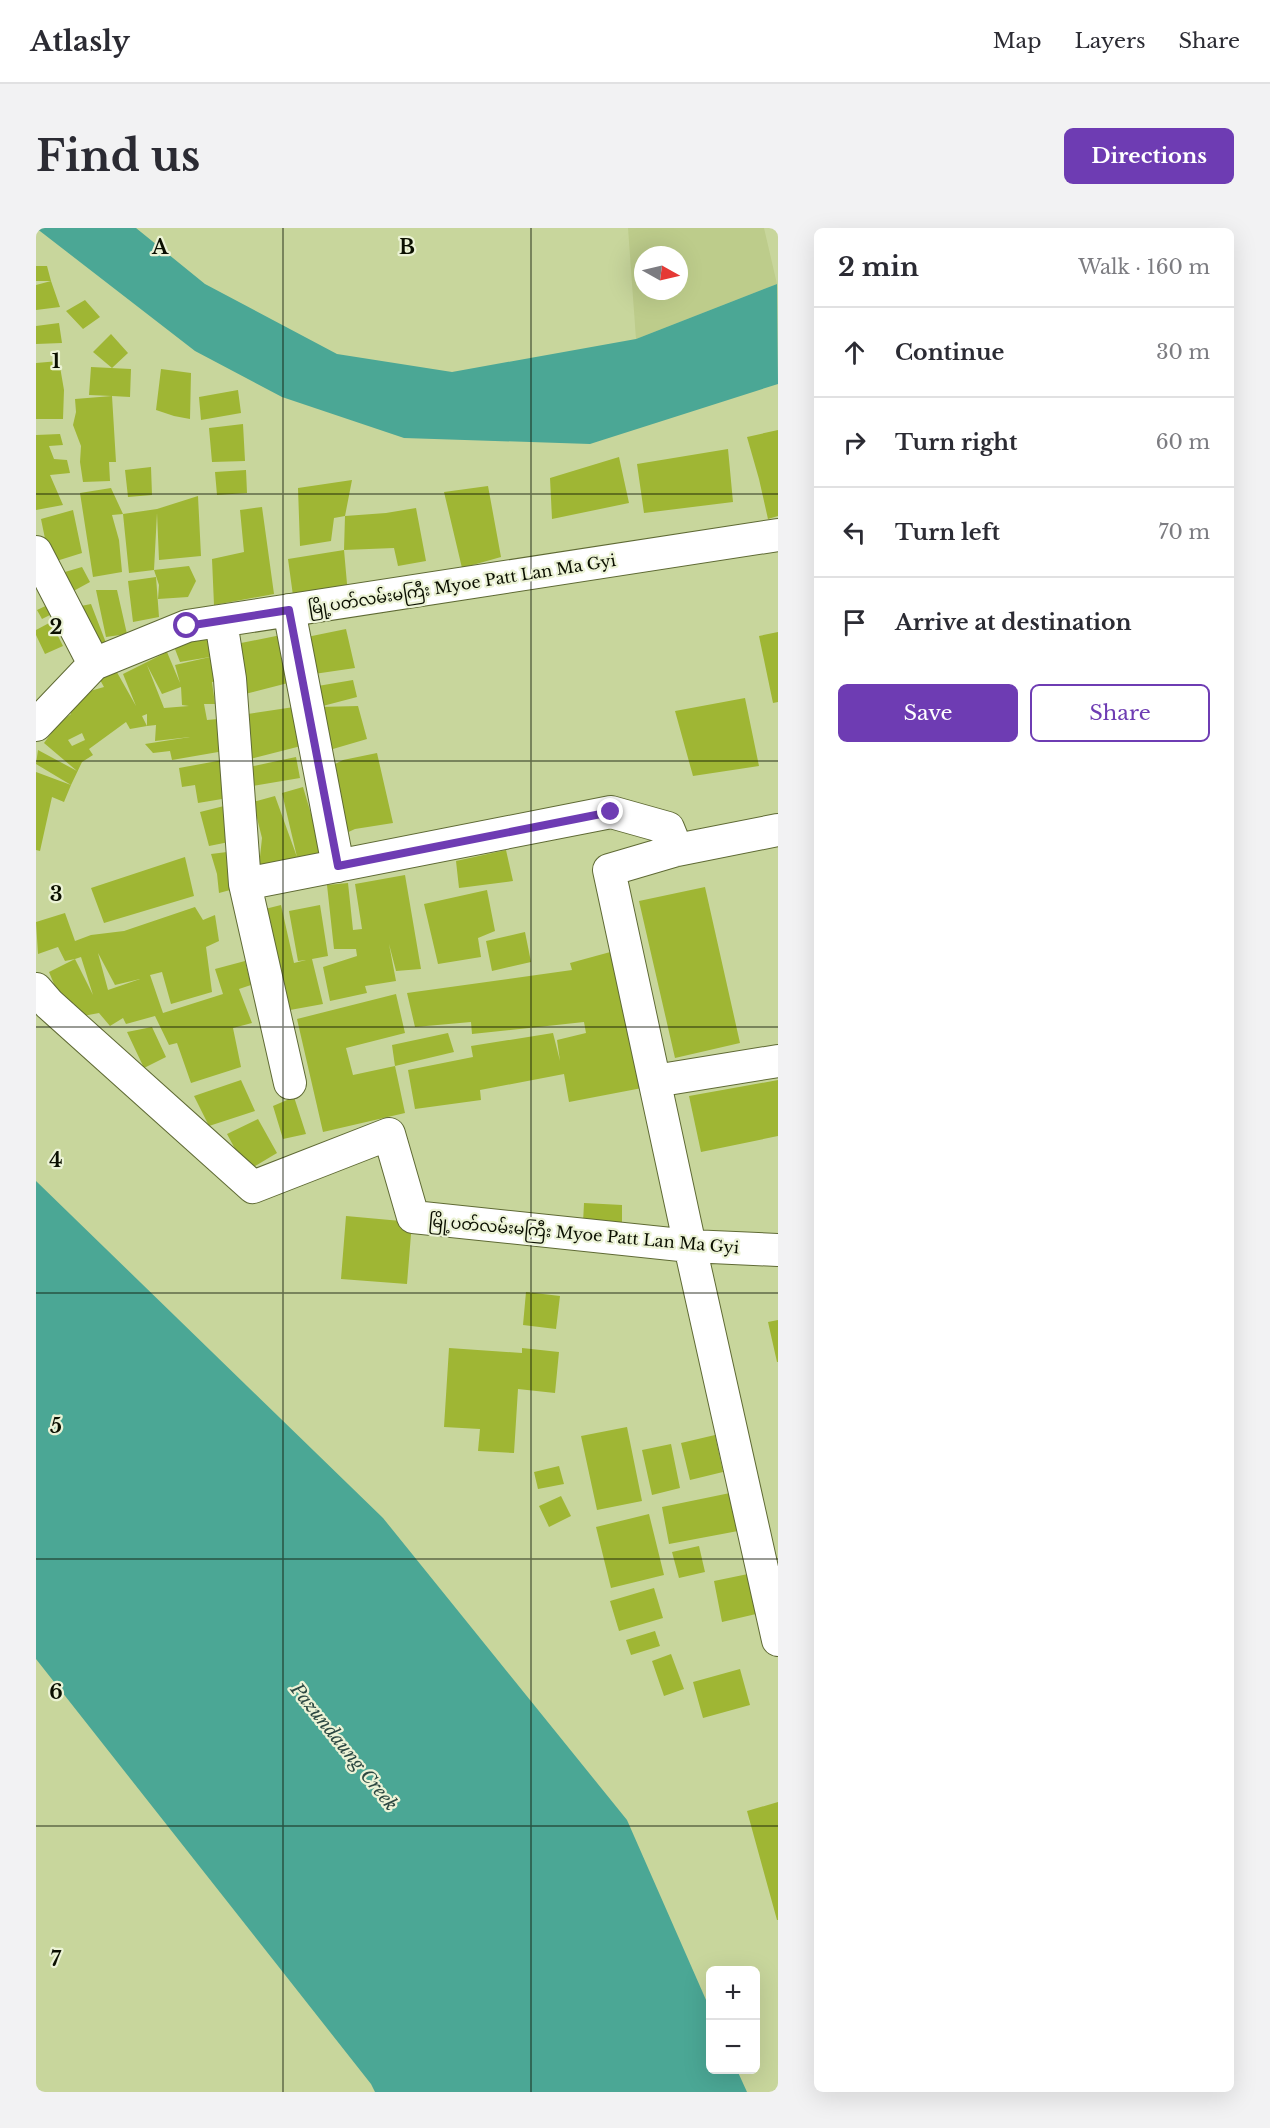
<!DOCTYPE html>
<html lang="en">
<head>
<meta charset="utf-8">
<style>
  body { margin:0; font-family:"Libre Baskerville","Noto Sans Myanmar",serif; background:#f2f2f3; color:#2b2b33 }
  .controls { position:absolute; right:18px; bottom:18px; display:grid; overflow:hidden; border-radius:9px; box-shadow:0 6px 24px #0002 }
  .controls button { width:54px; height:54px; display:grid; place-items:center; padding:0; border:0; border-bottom:2px solid #e1e1e2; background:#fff; color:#2b2b33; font:30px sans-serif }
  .compass { position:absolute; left:598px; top:18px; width:54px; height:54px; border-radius:50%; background:#fff; box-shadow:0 6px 24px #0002; rotate:98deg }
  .stop { position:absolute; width:18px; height:18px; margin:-14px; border:4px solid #6e3cb3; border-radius:50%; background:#fff }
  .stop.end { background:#6e3cb3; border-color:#fff; box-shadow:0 2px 6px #0008 }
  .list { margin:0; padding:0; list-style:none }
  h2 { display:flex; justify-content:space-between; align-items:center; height:78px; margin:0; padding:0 24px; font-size:26px }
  h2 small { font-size:20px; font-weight:400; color:#7c7c81 }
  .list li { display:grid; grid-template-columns:39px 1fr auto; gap:18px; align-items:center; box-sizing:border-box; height:90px; padding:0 24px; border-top:2px solid #e1e1e2 }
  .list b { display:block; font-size:22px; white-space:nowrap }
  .list em { font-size:20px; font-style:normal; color:#7c7c81 }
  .actions { display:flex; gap:12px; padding:18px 24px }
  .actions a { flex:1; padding:14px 0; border:2px solid #6e3cb3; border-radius:9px; text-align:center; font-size:21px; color:#6e3cb3 }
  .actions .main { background:#6e3cb3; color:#fff }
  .icon { flex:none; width:33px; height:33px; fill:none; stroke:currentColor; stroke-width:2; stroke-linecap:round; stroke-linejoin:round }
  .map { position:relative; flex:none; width:742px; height:1864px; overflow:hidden; border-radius:9px }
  header { display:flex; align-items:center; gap:36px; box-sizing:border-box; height:84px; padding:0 30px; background:#fff; border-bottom:2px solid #e1e1e2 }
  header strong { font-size:28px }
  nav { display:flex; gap:33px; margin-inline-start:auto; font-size:21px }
  .intro { display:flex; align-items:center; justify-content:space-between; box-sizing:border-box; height:144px; padding:0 36px }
  h1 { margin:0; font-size:42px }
  .button { padding:15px 27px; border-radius:9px; background:#6e3cb3; color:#fff; font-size:21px; font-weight:700 }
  main { display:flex; gap:36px; padding:0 36px }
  aside { flex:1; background:#fff; border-radius:9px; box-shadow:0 6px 24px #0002 }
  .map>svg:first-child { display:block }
  .built { fill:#bdcc8b; fill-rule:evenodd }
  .water { fill:#4ba795 }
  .building { fill:#9fb634; fill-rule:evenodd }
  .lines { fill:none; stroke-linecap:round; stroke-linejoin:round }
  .minor-casing { stroke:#5f6a34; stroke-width:34 }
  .minor { stroke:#fff; stroke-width:32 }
  .route { stroke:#6e3cb3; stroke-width:8 }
  .grid { fill:none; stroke:#0b0f00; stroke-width:1.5; stroke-opacity:0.55 }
  .labels { text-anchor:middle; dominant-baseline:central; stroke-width:4.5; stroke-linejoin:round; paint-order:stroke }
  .street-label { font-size:16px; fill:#0b0f00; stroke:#ecf3d6 }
  .water-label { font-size:18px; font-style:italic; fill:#2c4842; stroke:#ecf3d6 }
  .grid-label { font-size:20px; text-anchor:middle; font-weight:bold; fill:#0b0f00; stroke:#ecf3d6; stroke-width:4.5; stroke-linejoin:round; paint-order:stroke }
</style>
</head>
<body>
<header>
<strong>Atlasly</strong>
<nav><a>Map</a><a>Layers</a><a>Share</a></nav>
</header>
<div class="intro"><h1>Find us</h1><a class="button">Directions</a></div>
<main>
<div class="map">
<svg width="742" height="1864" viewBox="0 0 742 1864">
  <rect width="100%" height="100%" fill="#c8d69c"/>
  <!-- built -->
  <path class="built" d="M592,0H728L741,56L600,111ZM607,27H643V63H607Z"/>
  <!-- water -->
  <path class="water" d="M0,0H100L169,56L301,126L416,144L600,111L741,56L742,156L554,216L368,210L246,169L159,123Z
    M0,953L347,1290L591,1592L674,1781V1842H701L711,1864H339L335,1856L0,1431Z"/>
  <!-- building -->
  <path class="building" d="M0,38H11L15,53H0Z
    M15,53L24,79L0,82V57Z
    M49,72L64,89L47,101L30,83Z
    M23,95L26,115L0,116V98Z
    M75,106L92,125L76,140L57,124Z
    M23,133L28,162L27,191H0V135Z
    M55,139L95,141L94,169L76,168L80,234H73L74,253L47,254L44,234L45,218L37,197L40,184L39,171L76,168L53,167Z
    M125,141L155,145L154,191L138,188L120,182Z
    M202,162L205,185L165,192L163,169Z
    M207,196L209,233L176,234L173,200Z
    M742,202V288L732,291L723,251L711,209Z
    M24,206L27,217L13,218L18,231L31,232L34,245L14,247L27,277L0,282V207Z
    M692,221L697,274L608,285L601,236Z
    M583,229L593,275L516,291L514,250Z
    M115,239L116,267L92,269L89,242Z
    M210,242L211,265L181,267L179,244Z
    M316,252L309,288L298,290L295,313L264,318L262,260Z
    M452,258L465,329L426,340L408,264Z
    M75,260L87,286L121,281L162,268L165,328L123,332L121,285L118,342L93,345L87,286L76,287L83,312L86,344L57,349L44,265Z
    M226,279L238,366L178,377L176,331L208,324L204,282Z
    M380,280L390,333L362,338L358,320L308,322L309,288L350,285Z
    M37,282L46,325L14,335L5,291Z
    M308,322L312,367L258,375L252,331Z
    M153,338L160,353L152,369L122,371L123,357L118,342Z
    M46,339L54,354L32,366L22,346Z
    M120,349L123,389L97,394L92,353Z
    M60,362H81L91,406L70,409Z
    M16,375L20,384L6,391L1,382Z
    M55,376L72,420L54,428L30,381Z
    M15,394L27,418L9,426L0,407V402Z
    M310,401L319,440L278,446L271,409Z
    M742,404V474L737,475L723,408Z
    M245,407L252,455L209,466L200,416Z
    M177,409L190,452L176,454L179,476H168L171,492L182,491L188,523L136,532L134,523L117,525L109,516L154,509L119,513L120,497L111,498V486L106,488L111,498L94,501L90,494L53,521L57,527L46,534L35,557L0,536L2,522L41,543L8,515L22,496L35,486L29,476L47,465L68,459L63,450L78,439L100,478L87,446L131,424L144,455L139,437L174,429L144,434L137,416ZM111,437L126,466L145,459L146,477L153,478L128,480ZM46,505L49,512L36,518L32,512Z
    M317,452L321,469L283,479L322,478L331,511L290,523L276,459Z
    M709,470L723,538L657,548L639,483Z
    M258,479L265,518L210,532L205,487Z
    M341,525L357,595L319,601L306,607L293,539L307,532Z
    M260,529L264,550L217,558L213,539Z
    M187,532L192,570L162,575L159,557L146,559L143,540Z
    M0,544L35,557L28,574L16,569L4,623L0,622Z
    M267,559L287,626L223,638L226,610L217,574L239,568L261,629L246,565Z
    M192,577L198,613L173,618L164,584Z
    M470,622L477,653L423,660L420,633Z
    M191,624L198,661L183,665L181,646L175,626Z
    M149,629L158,668L68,695L55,660Z
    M369,647L385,741L360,743L353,716L360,753L329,758L331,765L294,773L287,739L321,728L320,721H298L291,657L312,655L317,702L326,701L319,656Z
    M669,659L704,815L639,830L603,673Z
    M451,662L459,703L442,710L445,729L402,736L388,676Z
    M245,677L258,735L270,732L262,733L253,683L284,677L292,728L276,731L287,776L254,782L229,681Z
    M159,679L167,692L179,687L183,713L170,719L176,764L135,776L126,744L114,747L127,785L187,766L179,741L209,733L215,757L203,761L216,795L197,800L205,839L155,855L141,815L133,817L119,788L90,796L87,790L74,798L63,785L47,788L37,775L28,780L13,744L39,731L29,733L22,719L2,726L0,694L29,685L39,713L55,707L88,703ZM62,725L79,757L104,751L72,762ZM45,729L57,767L39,731Z
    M489,704L495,734L456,743L450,713Z
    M578,723L606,860L533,874L528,846L444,862L445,872L379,881L372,842L437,829L435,818L517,805L524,833L521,812L550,805L548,794L436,806L435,794L379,799L371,765L536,742L534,735Z
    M360,766L369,805L310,820L317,847L359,838L369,885L287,904L261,791Z
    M116,799L130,829L108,840L91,804Z
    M412,805L418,824L359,838L356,817Z
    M205,852L219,883L173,898L158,868Z
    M742,852V908L665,924L653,868Z
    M258,869L270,906L247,911L237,878Z
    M222,891L241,925L211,943L191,906Z
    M548,975L586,977V996L547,995Z
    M310,988L376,994L371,1056L305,1051Z
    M490,1064L524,1068L520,1101L487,1097Z
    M742,1092V1134H741L732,1094Z
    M413,1120L486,1125V1120L523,1124L519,1165L482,1161L478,1225L442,1223L444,1201L408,1199Z
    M591,1199L606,1273L561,1282L545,1208Z
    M679,1207L687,1244L654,1252L645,1215Z
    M635,1216L644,1260L616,1267L606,1222Z
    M523,1238L528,1256L502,1261L498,1244Z
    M694,1265L702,1303L633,1316L626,1279Z
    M525,1268L535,1288L513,1299L503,1278Z
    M613,1286L628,1347L575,1360L560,1299Z
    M663,1318L669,1344L643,1350L636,1324Z
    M712,1346L720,1386L686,1394L678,1353Z
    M618,1360L627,1390L583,1403L574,1373Z
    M619,1403L624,1418L595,1427L590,1412Z
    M635,1426L648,1461L628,1468L616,1433Z
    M704,1441L714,1477L667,1490L657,1454Z
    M742,1574V1692H741L711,1583Z"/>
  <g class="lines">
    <defs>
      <path id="minor" d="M0,324L58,436
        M253,382L302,638
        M185,393L194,451L209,656L254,855
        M0,497L58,436L151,398L742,307
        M742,602L641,622L573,642L654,1018L742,1412
        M209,656L575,584L632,600L641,622
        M0,761L13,776L217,959L353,906L377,989L654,1018L742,1022
        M619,853L742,833"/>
    </defs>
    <!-- minor casing -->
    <use href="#minor" class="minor-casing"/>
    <!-- minor -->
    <use href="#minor" class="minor"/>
  </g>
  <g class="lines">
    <!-- route -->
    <path class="route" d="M151,398L253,382L302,638L575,584"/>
  </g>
  <!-- grid -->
  <path class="grid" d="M247,0V1864M495,0V1864M0,266H742M0,533H742M0,799H742M0,1065H742M0,1331H742M0,1598H742"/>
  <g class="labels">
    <!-- street labels -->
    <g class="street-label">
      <text transform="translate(426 356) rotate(-9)">မြို့ပတ်လမ်းမကြီး Myoe Patt Lan Ma Gyi</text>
      <text transform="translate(548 1006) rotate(5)">မြို့ပတ်လမ်းမကြီး Myoe Patt Lan Ma Gyi</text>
    </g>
    <!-- water labels -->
    <g class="water-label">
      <text transform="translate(308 1519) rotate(51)">Pazundaung Creek</text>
    </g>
  </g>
  <g class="grid-label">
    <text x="124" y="26">A</text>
    <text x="371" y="26">B</text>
    <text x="20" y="140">1</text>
    <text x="20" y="406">2</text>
    <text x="20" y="673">3</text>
    <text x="20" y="939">4</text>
    <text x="20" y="1205">5</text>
    <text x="20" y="1471">6</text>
    <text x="20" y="1738">7</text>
  </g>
</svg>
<div class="controls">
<button>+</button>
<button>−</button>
</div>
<svg class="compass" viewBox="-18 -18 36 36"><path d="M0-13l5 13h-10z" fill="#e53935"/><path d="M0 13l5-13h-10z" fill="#7c7c81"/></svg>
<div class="stop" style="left:151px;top:398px"></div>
<div class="stop end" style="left:575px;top:584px"></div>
</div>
<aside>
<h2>2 min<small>Walk · 160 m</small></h2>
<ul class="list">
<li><svg class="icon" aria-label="ahead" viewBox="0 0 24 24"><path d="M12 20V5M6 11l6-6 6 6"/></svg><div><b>Continue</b></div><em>30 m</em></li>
<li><svg class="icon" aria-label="right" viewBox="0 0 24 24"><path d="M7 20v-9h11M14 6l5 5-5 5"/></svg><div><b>Turn right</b></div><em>60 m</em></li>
<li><svg class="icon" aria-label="left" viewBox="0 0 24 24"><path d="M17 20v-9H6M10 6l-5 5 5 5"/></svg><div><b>Turn left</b></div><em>70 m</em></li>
<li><svg class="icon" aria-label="arrive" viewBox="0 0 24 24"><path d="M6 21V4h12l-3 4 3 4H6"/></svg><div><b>Arrive at destination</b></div></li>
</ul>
<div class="actions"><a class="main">Save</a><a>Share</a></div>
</aside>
</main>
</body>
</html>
